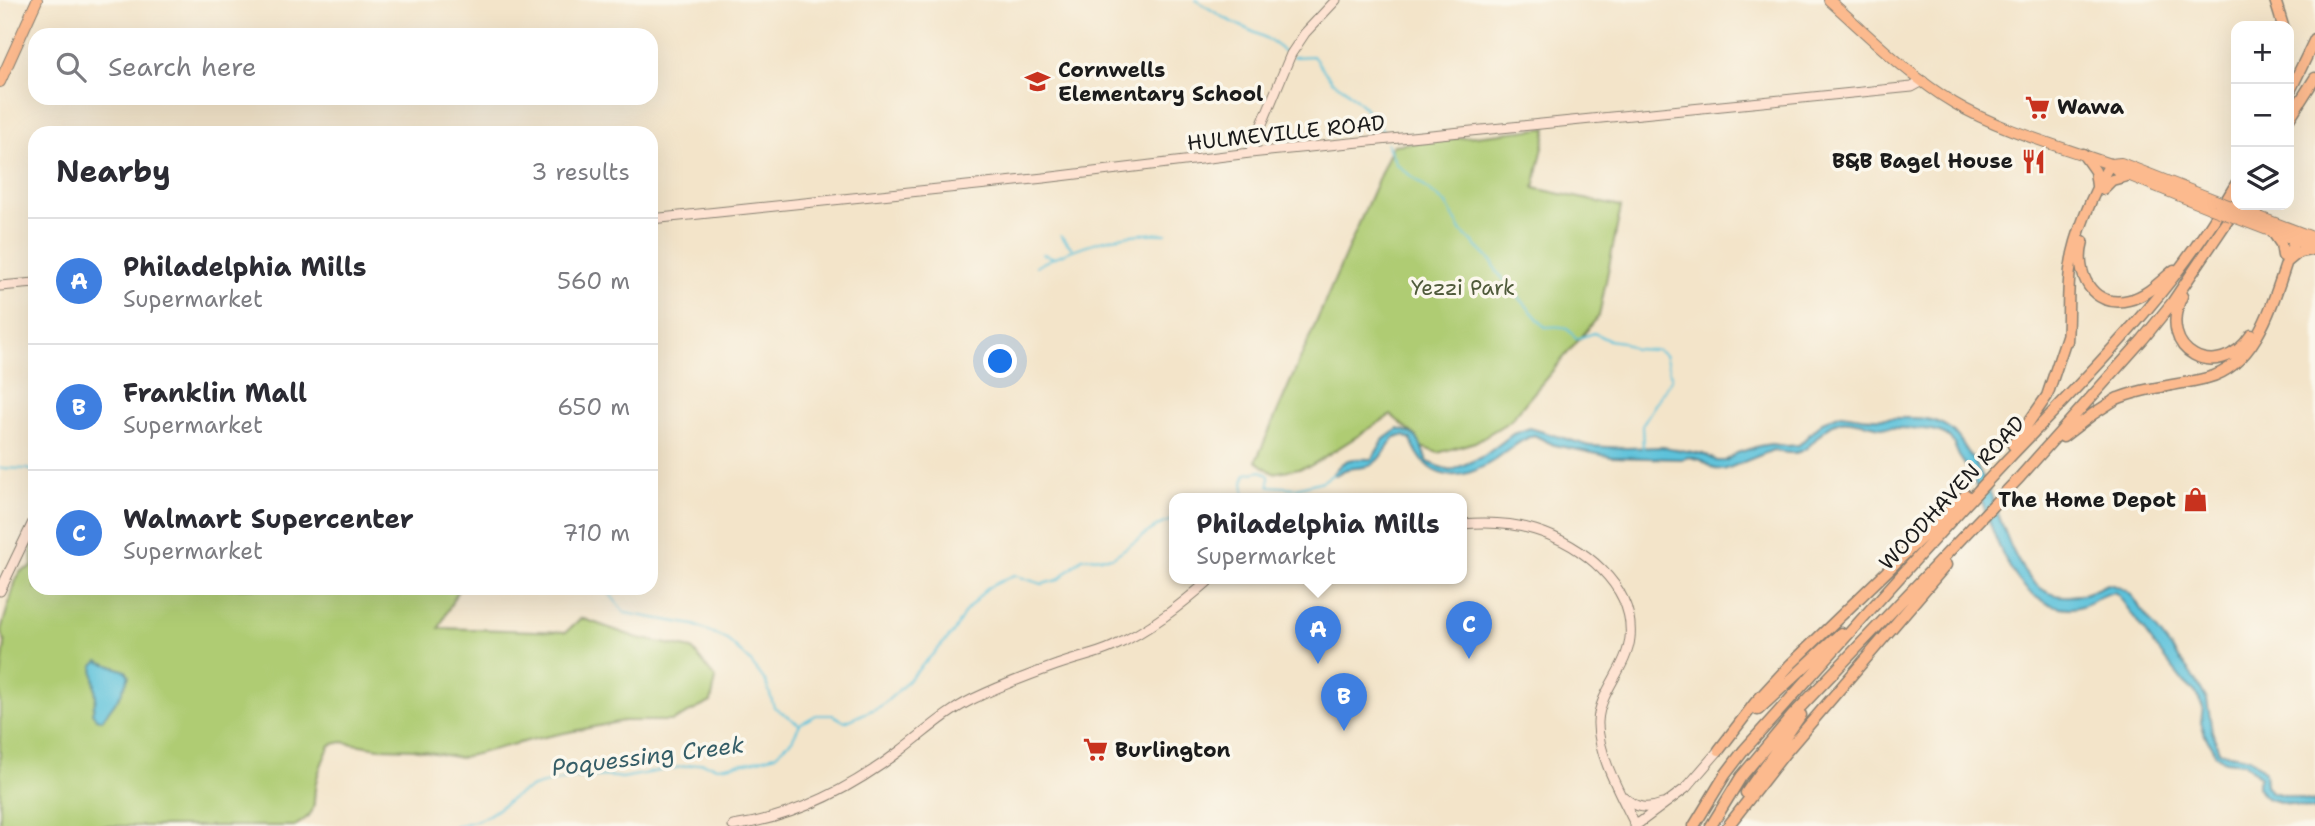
<!DOCTYPE html>
<html lang="en">
<head>
<meta charset="utf-8">
<style>
  body { margin:0; font-family:"Shantell Sans",sans-serif; background:#f7f7f7; color:#2b2b33 }
  .controls { position:absolute; right:21px; top:21px; display:grid; overflow:hidden; border-radius:14px; box-shadow:0 7px 28px #0002 }
  .controls button { width:63px; height:63px; display:grid; place-items:center; padding:0; border:0; border-bottom:2px solid #e1e1e2; background:#fff; color:#2b2b33; font:35px sans-serif }
  .you { position:absolute; left:1001px; top:362px; width:24px; height:24px; margin:-18px; border:5px solid #fff; border-radius:50%; background:#1a73e8; box-shadow:0 0 0 10px #1a73e833 }
  .badge { display:grid; place-items:center; width:46px; height:46px; border-radius:50%; background:#1a73e8; color:#fff; font-size:23px; font-weight:700 }
  .pin { position:absolute; translate:-50% -58px; filter:drop-shadow(0 2px 4px #0008) }
  .pin::after { content:''; position:absolute; top:37px; width:24px; height:21px; background:inherit; clip-path:polygon(0 0,100% 0,50% 100%) }
  .popup { position:absolute; left:1169px; top:493px; width:298px; height:91px; box-sizing:border-box; display:grid; place-content:center; border-radius:14px; background:#fff; filter:drop-shadow(0 2px 5px #0005); font-size:23px; white-space:nowrap; color:#7c7c81 }
  .popup b { font-size:26px; color:#2b2b33 }
  .popup::after { content:''; position:absolute; left:50%; top:100%; margin-left:-14px; border:14px solid transparent; border-top-color:#fff }
  .list { margin:0; padding:0; list-style:none }
  h2 { display:flex; justify-content:space-between; align-items:center; height:91px; margin:0; padding:0 28px; font-size:30px }
  h2 small { font-size:23px; font-weight:400; color:#7c7c81 }
  .list li { display:grid; grid-template-columns:46px 1fr auto; gap:21px; align-items:center; box-sizing:border-box; height:126px; padding:0 28px; border-top:2px solid #e1e1e2 }
  .list b { display:block; font-size:26px; white-space:nowrap }
  .list p { margin:0; font-size:23px; white-space:nowrap; color:#7c7c81 }
  .list em { font-size:23px; font-style:normal; color:#7c7c81 }
  .icon { flex:none; width:38px; height:38px; fill:none; stroke:currentColor; stroke-width:2; stroke-linecap:round; stroke-linejoin:round }
  .map { position:relative; flex:none; width:2315px; height:826px; overflow:hidden }
  .search { position:absolute; background:#fff; box-shadow:0 7px 28px #0002; left:28px; top:28px; width:630px; height:77px; display:flex; align-items:center; gap:18px; box-sizing:border-box; padding:0 24px; border-radius:21px; color:#7c7c81; font-size:26px }
  .panel { position:absolute; background:#fff; box-shadow:0 7px 28px #0002; left:28px; top:126px; width:630px; height:469px; border-radius:21px }
  .map>svg:first-child { display:block }
  .green { fill:#afcc73; stroke:#667448; stroke-width:2 }
  .water { fill:#5dc2db; stroke:#3c6f7c; stroke-width:2 }
  .lines { fill:none; stroke-linecap:round; stroke-linejoin:round }
  .stream { stroke:#5dc2db; stroke-width:2 }
  .secondary-casing { stroke:#888072; stroke-width:11 }
  .primary-casing { stroke:#888072; stroke-width:12 }
  .highway-casing { stroke:#888072; stroke-width:13 }
  .secondary { stroke:#fee3d2; stroke-width:9 }
  .primary { stroke:#fcba8e; stroke-width:10 }
  .highway { stroke:#fcba8e; stroke-width:10 }
  .primary-bridge-casing { stroke:#888072; stroke-width:12; stroke-linecap:butt }
  .primary-bridge { stroke:#fcba8e; stroke-width:10 }
  .labels { text-anchor:middle; dominant-baseline:central; stroke-width:7; stroke-linejoin:round; paint-order:stroke }
  .poi-label { font-size:21px; font-weight:bold; fill:#1c1c1c; stroke:#fbf7ec; text-anchor:start }
  .street-label { font-size:21px; fill:#1c1c1c; stroke:#fbf7ec }
  .park-label { font-size:21px; fill:#4f5a3a; stroke:#fbf7ec }
  .water-label { font-size:23px; font-style:italic; fill:#365e68; stroke:#fbf7ec }
</style>
</head>
<body>
<div class="map">
<svg width="2315" height="826" viewBox="0 0 2315 826">
  <rect width="100%" height="100%" fill="#fbf7ec"/>
  <filter id="ink" filterUnits="userSpaceOnUse"><feTurbulence type="fractalNoise" baseFrequency=".0143" numOctaves="2"/><feDisplacementMap in="SourceGraphic" scale="14" xChannelSelector="R" yChannelSelector="G"/><feConvolveMatrix kernelMatrix="1 2 1 2 8 2 1 2 1" color-interpolation-filters="sRGB"/></filter>
  <filter id="wash" filterUnits="userSpaceOnUse"><feTurbulence type="fractalNoise" baseFrequency=".00686" numOctaves="4" result="noise"/><feDisplacementMap in="SourceGraphic" scale="28" xChannelSelector="R" yChannelSelector="G"/><feGaussianBlur stdDeviation="1.57" result="paint"/><feColorMatrix in="noise" values="0 0 0 0 0 0 0 0 0 0 0 0 0 0 0 0 0 1.4 0 .05"/><feComposite in="paint" operator="in"/></filter>
  <g filter="url(#wash)">
    <rect width="100%" height="100%" fill="#f3e4c9"/>
    <!-- green -->
    <path class="green" d="M1547,128L1534,188L1621,207L1599,316L1510,421L1475,442L1438,453L1421,447L1416,436L1391,415L1310,466L1273,473L1256,461L1393,145Z
      M35,534V588H459L439,628L566,632L581,618L638,638L692,649L716,679L711,702L672,721H623L535,739L460,758L413,749L379,748L342,742L330,745C325,757 318,770 316,783C311,807 321,810 295,826H0V684L5,643L1,630L16,580L21,571L32,567L31,545Z"/>
    <!-- water -->
    <path class="water" d="M1841,414C1851,415 1862,418 1873,418C1899,420 1928,412 1950,429C1956,433 1960,440 1964,446C1974,461 1983,475 1990,492C2012,549 2029,627 2107,584C2123,587 2133,593 2140,608L2197,682L2207,700L2212,731L2219,751C2240,760 2245,748 2265,772L2266,785L2271,792L2315,802V810L2268,799C2260,794 2255,786 2260,777L2245,763L2225,761L2216,755L2205,735L2201,722L2203,707L2195,692L2182,680L2155,646L2118,595L2114,592C2098,595 2086,609 2069,608C2006,606 1992,519 1971,474C1967,468 1963,462 1959,456C1956,450 1954,442 1949,437C1935,425 1901,430 1882,427C1872,426 1848,418 1840,421C1809,431 1816,463 1773,450L1724,470L1714,469L1701,460L1689,457L1682,459L1612,457L1554,445L1534,435C1519,440 1506,452 1493,461C1457,484 1426,481 1411,439L1404,436L1395,437C1389,445 1379,463 1368,466C1355,470 1349,465 1336,475L1333,473C1345,457 1353,458 1372,459L1384,439L1398,429C1422,434 1418,443 1428,462L1450,471L1484,456L1513,434L1530,428L1590,446L1626,448L1663,447L1704,454L1717,461H1725L1737,453L1759,446L1771,444L1787,446L1799,445L1822,422Z
      M98,661L126,671L129,676L121,694L102,720L96,718L92,713L96,698L93,666Z"/>
    <g class="lines">
      <!-- stream -->
      <path class="stream" d="M1196,0L1224,18L1266,38L1288,54
        M1293,57L1313,56L1332,81L1345,89L1363,106L1384,132L1386,137
        M1387,143L1396,164L1446,204L1462,232L1493,263L1497,272L1545,327C1561,326 1567,325 1576,339L1594,333L1608,340L1623,342L1634,349L1656,350L1665,355L1672,378L1642,425L1643,450
        M1061,236L1072,248
        M1043,254L1052,257
        M1036,266C1077,246 1120,231 1166,234
        M0,468L28,469L35,472
        M1245,498L1243,482L1246,474L1262,471L1269,476V486L1296,488L1323,481L1335,473
        M605,588L625,613L694,625L726,639L749,660L766,682L774,707L799,724
        M454,826C465,824 475,822 485,817C500,809 511,797 526,790C547,780 600,773 622,778L702,763L718,767L751,762L775,755L792,740L800,724L816,715H833L845,722L881,706L896,693L953,633L965,612L987,588L1014,575L1042,584L1058,580L1082,558L1113,557L1157,526L1174,519"/>
    </g>
  </g>
  <g filter="url(#ink)">
    <g class="lines">
      <defs>
        <path id="secondary" d="M1250,153L1291,54L1305,33L1336,0
          M651,219L1044,178L1250,153L1912,87L1923,81
          M0,286L35,283
          M1462,524C1486,522 1512,523 1535,530C1581,544 1635,585 1630,638C1627,668 1599,692 1598,722C1597,754 1622,797 1636,826
          M0,591L35,518
          M1624,797C1636,808 1647,810 1662,804
          M733,826C795,817 850,789 900,751C924,733 946,712 973,699C1000,686 1029,675 1057,665C1075,658 1095,655 1112,647C1150,630 1181,605 1212,578
          M1635,826L1686,788L1719,750"/>
        <path id="primary" d="M1829,0C1867,34 1911,78 1954,103C1997,129 2062,147 2110,164L2121,163L2218,201
          M0,82L37,0
          M2110,164L2118,171L2212,209
          M2241,210L2315,238
          M2236,218L2315,248"/>
        <path id="highway" d="M2275,0L2283,26
          M2289,93L2315,39
          M2289,119L2315,78
          M2083,154L2095,171L2097,186
          M2103,189L2112,180L2131,175
          M2272,231L2281,244L2283,256
          M2083,241C2074,273 2092,309 2129,300C2147,296 2161,281 2174,270
          M2287,262L2299,252L2315,249
          M2182,296C2155,351 2218,385 2251,335
          M2067,341C2069,317 2067,294 2070,270C2074,237 2093,192 2110,164
          M2114,400C2144,387 2176,386 2207,378C2263,364 2276,286 2295,239
          M2063,437L2093,414L2118,398
          M2013,445L2047,396L2067,336
          M1758,710L1841,633
          M1719,750L1755,703L1791,664L1966,495
          M1746,793L1801,715
          M1694,826L1725,775L1744,750C1832,653 1918,555 2007,460C2092,371 2174,292 2236,184
          M1711,826L1741,777L1792,716L2020,477L2143,339L2172,303L2236,208
          M1728,826L1785,753L1946,565"/>
      </defs>
      <!-- secondary casing -->
      <use href="#secondary" class="secondary-casing"/>
      <!-- primary casing -->
      <use href="#primary" class="primary-casing"/>
      <!-- highway casing -->
      <use href="#highway" class="highway-casing"/>
      <!-- secondary -->
      <use href="#secondary" class="secondary"/>
      <!-- primary -->
      <use href="#primary" class="primary"/>
      <!-- highway -->
      <use href="#highway" class="highway"/>
      <defs>
        <path id="primary-bridge" d="M2218,201L2241,210
          M2212,209L2236,218"/>
      </defs>
      <!-- primary-bridge casing -->
      <use href="#primary-bridge" class="primary-bridge-casing"/>
      <!-- primary-bridge -->
      <use href="#primary-bridge" class="primary-bridge"/>
    </g>
  </g>
  <!-- icons -->
  <defs>
    <symbol id="school-bare" viewBox="-9 -9 18 18"><path d="M0-5L7-2L0 1L-7-2ZM-4 1L0 2.5L4 1V4Q0 6-4 4Z" fill="#c8321e" stroke="#fbf7ec" stroke-width="2.5" paint-order="stroke"/></symbol>
    <symbol id="supermarket-bare" viewBox="-9 -9 18 18"><path d="M-6-5.5h2.5l.6 2H6L4.5 2H-2.5L-4.4-4H-6ZM-1.5 3.2a1.3 1.3 0 1 0 .1 0ZM3 3.2a1.3 1.3 0 1 0 .1 0Z" fill="#c8321e" stroke="#fbf7ec" stroke-width="2.5" paint-order="stroke"/></symbol>
    <symbol id="restaurant-bare" viewBox="-9 -9 18 18"><path d="M-5-6h1v4h1v-4h1v4h1v-4h1v5L-1.5 .5V6h-2V.5L-5-1ZM5-6V6H3V1.5H1.5Q1.5-4 5-6Z" fill="#c8321e" stroke="#fbf7ec" stroke-width="2.5" paint-order="stroke"/></symbol>
    <symbol id="shop-bare" viewBox="-9 -9 18 18"><path d="M-5-2.5h2.3a2.7 3.5 0 0 1 5.4 0H5L5.5 6h-11ZM-1.5-2.5h3a1.5 2.3 0 0 0-3 0Z" fill="#c8321e" stroke="#fbf7ec" stroke-width="2.5" paint-order="stroke"/></symbol>
  </defs>
  <g fill-rule="evenodd">
    <use href="#school-bare" x="1020" y="64" width="35" height="35"/>
    <use href="#supermarket-bare" x="2020" y="90" width="35" height="35"/>
    <use href="#restaurant-bare" x="2016" y="144" width="35" height="35"/>
    <use href="#shop-bare" x="2178" y="482" width="35" height="35"/>
    <use href="#supermarket-bare" x="1078" y="732" width="35" height="35"/>
  </g>
  <g class="labels">
    <!-- poi labels -->
    <g class="poi-label">
      <text x="1058" y="70">Cornwells<tspan x="1058" dy="24">Elementary School</tspan></text>
      <text x="2057" y="107">Wawa</text>
      <text x="2013" y="161" text-anchor="end">B&amp;B Bagel House</text>
      <text x="2176" y="500" text-anchor="end">The Home Depot</text>
      <text x="1115" y="750">Burlington</text>
    </g>
    <!-- street labels -->
    <g class="street-label">
      <text transform="translate(1286 133) rotate(-6)">HULMEVILLE ROAD</text>
      <text transform="translate(1952 493) rotate(-47)">WOODHAVEN ROAD</text>
    </g>
    <!-- park labels -->
    <g class="park-label">
      <text x="1463" y="288">Yezzi Park</text>
    </g>
    <!-- water labels -->
    <g class="water-label">
      <text transform="translate(648 756) rotate(-7)">Poquessing Creek</text>
    </g>
  </g>
</svg>
<div class="controls">
<button>+</button>
<button>−</button>
<button><svg class="icon" aria-label="layers" viewBox="0 0 24 24"><path d="M12 4l9 5-9 5-9-5zM3 14l9 5 9-5"/></svg></button>
</div>
<div class="you"></div>
<div class="pin badge" style="left:1318px;top:664px;background:#3f7fe0">A</div>
<div class="popup"><b>Philadelphia Mills</b>Supermarket</div>
<div class="pin badge" style="left:1344px;top:731px;background:#3f7fe0">B</div>
<div class="pin badge" style="left:1469px;top:659px;background:#3f7fe0">C</div>
<div class="search"><svg class="icon" aria-label="search" viewBox="0 0 24 24"><circle cx="10" cy="10" r="6"/><path d="M15 15l6 6"/></svg>Search here</div>
<section class="panel">
<h2>Nearby<small>3 results</small></h2>
<ul class="list">
<li><span class="badge" style="background:#3f7fe0">A</span><div><b>Philadelphia Mills</b><p>Supermarket</p></div><em>560 m</em></li>
<li><span class="badge" style="background:#3f7fe0">B</span><div><b>Franklin Mall</b><p>Supermarket</p></div><em>650 m</em></li>
<li><span class="badge" style="background:#3f7fe0">C</span><div><b>Walmart Supercenter</b><p>Supermarket</p></div><em>710 m</em></li>
</ul>
</section>
</div>
</body>
</html>
